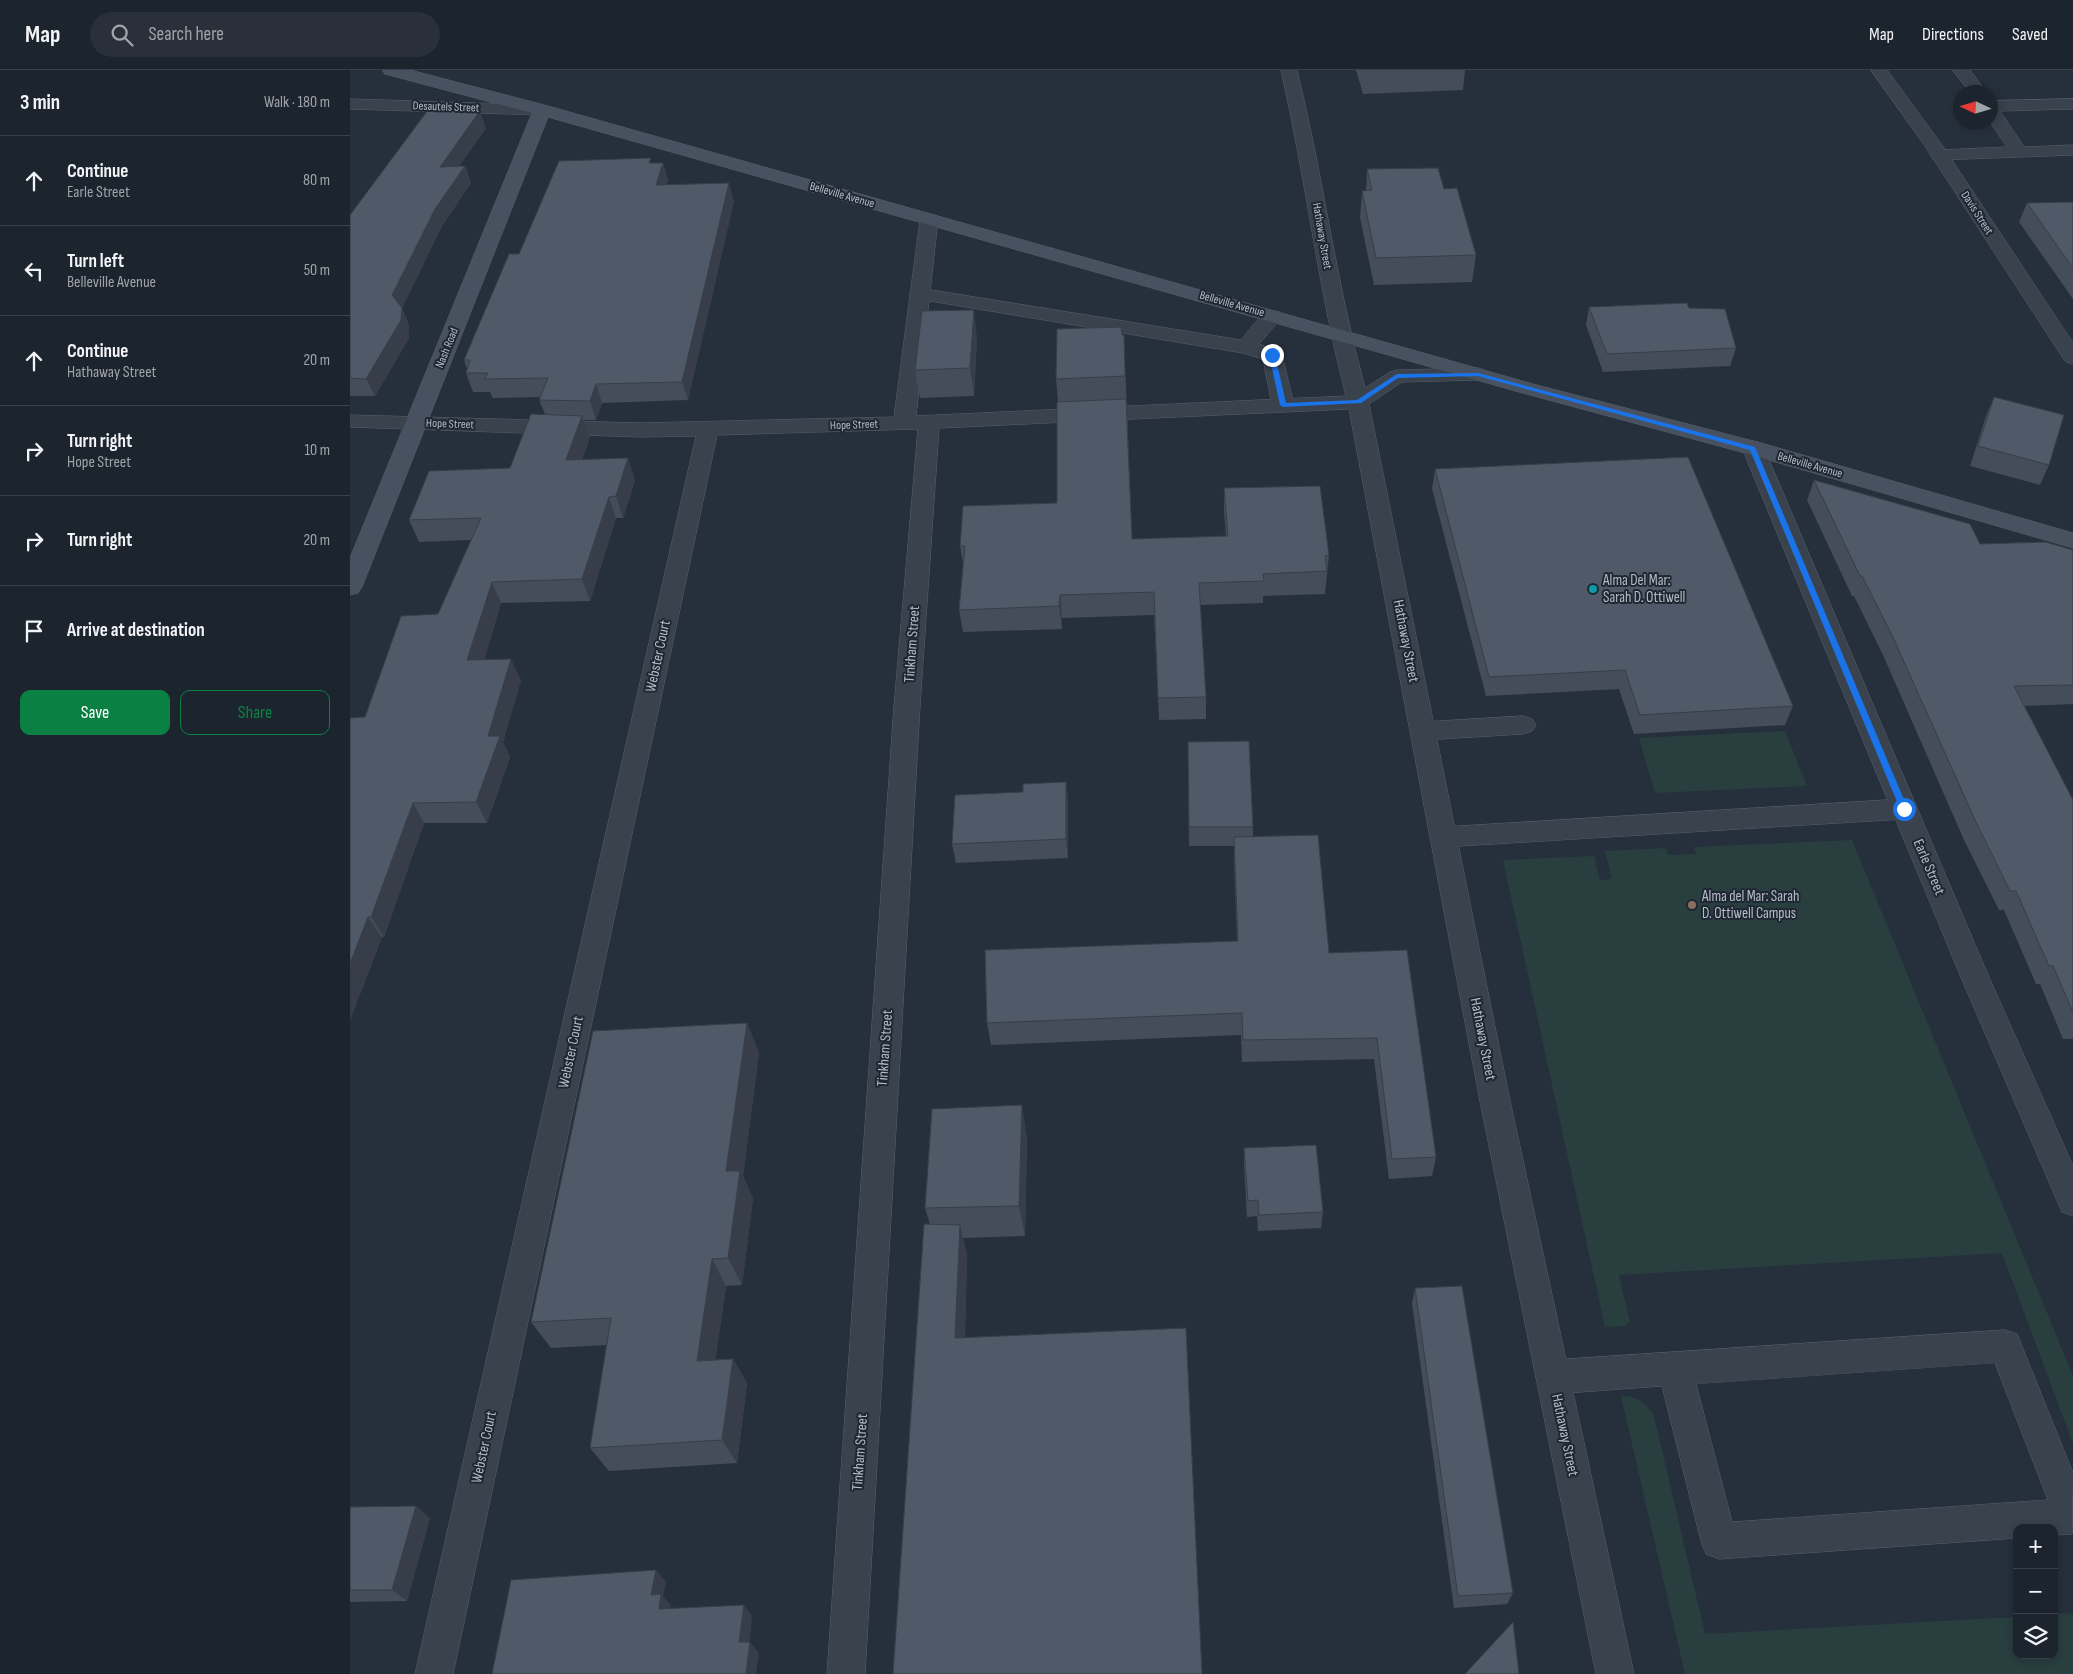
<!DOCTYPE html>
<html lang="en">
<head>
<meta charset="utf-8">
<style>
  body { margin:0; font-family:"Sofia Sans Condensed",sans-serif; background:#29303a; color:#f1f3f6 }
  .controls { position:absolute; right:15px; bottom:15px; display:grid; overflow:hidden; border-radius:10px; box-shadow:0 2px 8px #0003 }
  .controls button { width:45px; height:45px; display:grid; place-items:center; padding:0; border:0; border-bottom:1px solid #3a414a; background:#1c242e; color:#f1f3f6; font:25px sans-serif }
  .compass { position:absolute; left:1603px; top:15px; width:45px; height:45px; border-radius:50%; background:#1c242e; box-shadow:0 2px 8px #0003; rotate:274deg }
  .stop { position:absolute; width:15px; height:15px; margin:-11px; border:4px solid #1a73e8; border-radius:50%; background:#fff }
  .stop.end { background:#1a73e8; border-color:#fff; box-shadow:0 1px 5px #0008 }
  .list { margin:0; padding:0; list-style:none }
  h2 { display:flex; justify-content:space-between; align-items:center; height:65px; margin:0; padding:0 20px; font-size:21px }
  h2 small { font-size:16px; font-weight:400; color:#a0a4aa }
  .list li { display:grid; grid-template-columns:32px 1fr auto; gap:15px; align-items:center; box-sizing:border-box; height:90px; padding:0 20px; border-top:1px solid #3a414a }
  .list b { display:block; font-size:19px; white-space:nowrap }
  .list p { margin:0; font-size:16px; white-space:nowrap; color:#a0a4aa }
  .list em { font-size:16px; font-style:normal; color:#a0a4aa }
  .actions { display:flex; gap:10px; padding:15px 20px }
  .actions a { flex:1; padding:11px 0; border:1px solid #0b8043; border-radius:10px; text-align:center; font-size:18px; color:#0b8043 }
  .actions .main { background:#0b8043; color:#fff }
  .icon { flex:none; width:28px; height:28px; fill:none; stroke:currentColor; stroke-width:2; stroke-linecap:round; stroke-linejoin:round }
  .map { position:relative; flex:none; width:1723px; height:1604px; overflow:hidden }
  header { display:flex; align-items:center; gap:30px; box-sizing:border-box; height:70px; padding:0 25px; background:#1c242e; border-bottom:1px solid #3a414a }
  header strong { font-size:24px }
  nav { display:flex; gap:28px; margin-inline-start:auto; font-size:18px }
  .search { width:350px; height:45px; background:#29303a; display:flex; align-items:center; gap:12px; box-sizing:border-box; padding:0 18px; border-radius:28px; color:#a0a4aa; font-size:19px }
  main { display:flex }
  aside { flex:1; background:#1c242e }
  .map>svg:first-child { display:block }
  .green { fill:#293e3f }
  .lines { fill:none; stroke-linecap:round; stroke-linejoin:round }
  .service-casing { stroke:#58606b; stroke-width:1 }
  .minor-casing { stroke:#58606b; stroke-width:1 }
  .secondary-casing { stroke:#58606b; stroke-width:1 }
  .service { fill:#3a424d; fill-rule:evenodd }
  .minor { fill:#3a424d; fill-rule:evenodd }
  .secondary { fill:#485160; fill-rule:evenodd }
  .wall { fill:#444d59 }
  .shaded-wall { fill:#373e49 }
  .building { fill:#4f5968; stroke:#373e49 }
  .route { fill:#1a73e8 }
  .culture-dot { fill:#0f9aa8; stroke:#1f2732; stroke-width:2 }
  .education-dot { fill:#8d6e63; stroke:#1f2732; stroke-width:2 }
  .labels { text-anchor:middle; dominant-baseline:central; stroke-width:4; stroke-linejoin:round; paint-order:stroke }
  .far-street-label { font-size:12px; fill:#b6bdc8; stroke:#1f2732 }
  .poi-label { font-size:15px; fill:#b6bdc8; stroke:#1f2732; text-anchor:start }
  .street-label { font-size:15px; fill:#b6bdc8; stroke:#1f2732 }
</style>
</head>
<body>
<header>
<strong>Map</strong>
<div class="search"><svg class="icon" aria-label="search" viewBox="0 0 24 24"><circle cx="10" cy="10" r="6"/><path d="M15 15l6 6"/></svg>Search here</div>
<nav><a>Map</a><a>Directions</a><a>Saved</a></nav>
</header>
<main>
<aside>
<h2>3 min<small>Walk · 180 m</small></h2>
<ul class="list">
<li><svg class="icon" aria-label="ahead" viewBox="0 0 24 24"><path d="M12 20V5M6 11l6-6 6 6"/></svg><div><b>Continue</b><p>Earle Street</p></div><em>80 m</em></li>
<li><svg class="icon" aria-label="left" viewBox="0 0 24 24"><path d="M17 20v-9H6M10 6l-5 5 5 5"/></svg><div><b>Turn left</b><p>Belleville Avenue</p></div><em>50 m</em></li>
<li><svg class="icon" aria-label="ahead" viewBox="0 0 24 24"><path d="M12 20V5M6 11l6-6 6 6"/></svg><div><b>Continue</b><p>Hathaway Street</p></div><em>20 m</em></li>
<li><svg class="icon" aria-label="right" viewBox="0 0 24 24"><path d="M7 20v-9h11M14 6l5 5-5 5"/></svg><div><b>Turn right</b><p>Hope Street</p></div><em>10 m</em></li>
<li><svg class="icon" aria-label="right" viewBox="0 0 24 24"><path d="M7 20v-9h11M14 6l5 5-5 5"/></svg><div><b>Turn right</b></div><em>20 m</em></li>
<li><svg class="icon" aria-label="arrive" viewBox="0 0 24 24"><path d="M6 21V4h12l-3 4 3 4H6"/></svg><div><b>Arrive at destination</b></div></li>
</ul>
<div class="actions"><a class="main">Save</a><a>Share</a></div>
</aside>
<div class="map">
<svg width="1723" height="1604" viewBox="0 0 1723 1604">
  <rect width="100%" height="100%" fill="#26303d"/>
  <!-- green -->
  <path class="green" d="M1435,661L1457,716L1305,723L1289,668Z
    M1502,770L1723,1306V1374L1652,1183L1269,1205L1280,1252L1275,1256L1255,1257L1153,790L1244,786L1250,810L1262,809L1255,781L1316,778L1318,785L1346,784L1344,777Z
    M1271,1326C1287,1326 1296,1332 1304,1346L1355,1564L1667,1547V1585H1704V1544L1723,1543V1604H1335Z"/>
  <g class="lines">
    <defs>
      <path id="service" d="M1603,0H1620L1636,22H1620Z
        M1723,29V39L1650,41L1674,77L1723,75V85L1589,90L1583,89L1580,85L1583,81L1589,80L1657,77L1640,52V31Z
        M569,218L891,270C902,258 912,237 930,242L933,246L909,274L929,281L932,285L944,335L940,339L933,341L926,339L922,335L913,289L893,283L562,228L559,224L562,220Z
        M1173,646L1182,649L1186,655L1182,661L1173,664L1074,670L1065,668L1061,661L1065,654L1074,652Z
        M1554,729L1563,732L1567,739L1563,746L1554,749L1094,777L1084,774L1080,767L1084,760L1094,757Z
        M1655,1260L1667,1264L1723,1403L1722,1464L1704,1465V1458H1667V1468L1369,1489L1356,1484L1351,1471L1312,1316L1203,1324L1191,1319L1186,1307L1191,1295L1203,1290ZM1645,1293L1698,1430L1382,1452L1346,1314Z"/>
      <path id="minor" d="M931,0H947C973,105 986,213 1015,318L1040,302L1047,300L1128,298L1135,300L1138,304L1135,308L1128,310L1052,312L1019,334L1159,1026L1284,1604H1246L1129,1026L999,339L589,358L570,636L515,1604H477L544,636L568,359L367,365L103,1604H65L346,366L291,367L0,357V345L291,353L544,347L570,150L572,146H586L588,150L566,346L996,326C968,219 956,108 931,0Z
        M1521,0H1537L1592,75L1723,273V294L1716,292L1713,288L1575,76Z
        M0,29L192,35L198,36L201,40L198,44L192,45L0,39Z
        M1403,371L1411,373L1414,378L1638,905L1723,1096V1146L1712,1142L1610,905L1392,378L1395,373Z"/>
      <path id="secondary" d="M33,0H60L198,36L1183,314L1411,373L1723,463V478L1395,383L1169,322L198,47L12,517L8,523L0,525V488L182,43L35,4Z"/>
    </defs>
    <!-- service casing -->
    <use href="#service" class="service-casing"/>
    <!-- minor casing -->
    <use href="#minor" class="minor-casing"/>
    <!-- secondary casing -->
    <use href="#secondary" class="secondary-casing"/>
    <!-- service -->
    <use href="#service" class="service"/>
    <!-- minor -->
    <use href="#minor" class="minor"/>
    <!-- secondary -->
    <use href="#secondary" class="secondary"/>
  </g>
  <!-- wall -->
  <path class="wall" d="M1006,0H1115L1113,20L1013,24Z
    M136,58L109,96H115L121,113L92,156L52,238L59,255V268L25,326H0V145Z
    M302,93H313L318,111L316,115L384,131L338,330L252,333L246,350H234L240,367L232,390L285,410L273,448H266L240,531L151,533L134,590L171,610L153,672L160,687L137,753H74L34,867H32L0,950L15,647L88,544L121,470L69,472L59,450L160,398L195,344L189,330L190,327L143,328L140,322H123L116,303L117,299L114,290L169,184Z
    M1017,99L1094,119L1126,185L1122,212L1024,215L1010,148L1012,121H1016Z
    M1723,132V229L1669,152L1677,133Z
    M1239,237L1339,238L1386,278L1380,296L1253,302L1236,255Z
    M772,265H774L782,469L876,466L874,441V418L979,485L975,524L913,526V533L850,535L856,627V649L809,650L804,545L712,548V559L613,562L609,540L613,494L610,476L707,433L708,332L706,309Z
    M627,268L624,326L570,328L565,300Z
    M1644,327L1699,395L1690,415L1620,396L1636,346Z
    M1085,399L1443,636L1435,655L1284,664L1269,619L1136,626L1082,419Z
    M1464,410L1630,474L1723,480V634L1674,636L1723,730V969H1713L1690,914H1686L1654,840H1649L1614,770L1533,585L1504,526H1502L1457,430Z
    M838,672L903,757V767L979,883L1057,880L1086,1087L1082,1106L1039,1109L1024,989L892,992L891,965L641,975L637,953L887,871L884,790V776H839Z
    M716,712L718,731V788L606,793L602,774Z
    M397,953L409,983L393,1106L403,1129L392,1215L376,1216L365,1290L383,1289L397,1313L387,1393L259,1401L240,1378L257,1275L201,1278L181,1252Z
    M677,1067L675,1166L613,1168L617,1185L615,1268L543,1604L580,1154L575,1138Z
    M894,1078L973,1142L971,1158L908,1161L907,1146L897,1147L894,1095Z
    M1065,1218L1163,1523L1157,1534L1104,1538L1062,1233Z
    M0,1437L80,1448L57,1531L0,1532Z"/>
  <!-- shaded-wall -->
  <path class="shaded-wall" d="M130,41L136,58L97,114L90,97Z
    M313,93L318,111L311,134L306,115Z
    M115,96L121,113L92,156L52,238L59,255V268L25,326L16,309L42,225L85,139Z
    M379,113L384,131L338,330L332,312Z
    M624,240L627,268L624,326L620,298Z
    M246,314L252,333L246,350L240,331Z
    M232,346L240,367L224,411L216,390Z
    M278,388L285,410L273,448L266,426Z
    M259,427L266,448L240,531L232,509Z
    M142,512L151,533L128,612L117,590Z
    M710,525L712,548V559L709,536Z
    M161,589L171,610L153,672L160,687L137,753L126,732L138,666Z
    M716,712L718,731V788L716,769Z
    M63,733L74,753L34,867L21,847Z
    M18,847L32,867L0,950V894Z
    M397,953L409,983L393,1106L403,1129L392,1215L378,1188L376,1101Z
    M672,1035L677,1067L675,1166L669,1136Z
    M610,1155L617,1185L614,1296L605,1268Z
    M362,1189L376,1216L362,1316L347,1291Z
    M383,1289L397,1313L387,1393L372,1370Z
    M66,1436L80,1448L57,1531L42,1520Z
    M306,1500L316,1512L313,1527L321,1535L319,1550L309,1539L301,1525Z
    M394,1535L402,1546L399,1583L389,1572Z
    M400,1572L409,1583L406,1604H396Z"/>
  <!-- building -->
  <path class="building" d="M78,40L130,41L90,97L115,96L85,139L42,225L52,238L51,250L16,309L0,308V145Z
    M301,88L299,93H313L306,115L379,113L332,312L246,314L240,331L189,330L198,308L135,309L138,303H116L120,290H114L159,184H169L209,91Z
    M1088,98L1094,119L1107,118L1126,185L1026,188L1012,121L1022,120L1017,99Z
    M1723,132V198L1677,133Z
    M1337,233L1339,238L1375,239L1386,278L1257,284L1239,237Z
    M624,240L620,298L565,300L572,241Z
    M771,257L772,265H774L775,306L706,309L707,259Z
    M1644,327L1714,345L1699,395L1628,376Z
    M776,329L782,469L878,466L874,418L970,416L979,485L975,486L977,501L913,504L914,511L849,513L856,627L808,628L804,522L710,525L709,536L609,540L615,476H610L613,436L707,433V332Z
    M181,344L232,346L216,390L278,388L266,426L259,427L232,509L142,512L117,590L161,589L138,666H150L126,732L63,733L21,847H18L0,894V648L15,647L51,546L88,544L131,448L59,450L79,401L160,398Z
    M1338,387L1443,636L1290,645L1275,600L1139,607L1085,399Z
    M1464,410L1620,454L1630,474L1696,472L1723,480V615L1664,616L1723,730V942L1703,896H1699L1666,821H1660L1625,750L1542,565L1512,506H1510Z
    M899,671L903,757H839L838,672Z
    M716,712V769L602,774L605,725L673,722V714Z
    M968,765L979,883L1057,880L1086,1087L1042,1089L1027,968L893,970L892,943L637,953L635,880L888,871L884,767Z
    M397,953L376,1101H390L378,1188L362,1189L347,1291L383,1289L372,1370L240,1378L261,1248L181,1252L243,961Z
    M672,1035L669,1136L575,1138L582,1039Z
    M966,1075L973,1142L909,1145L908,1130L898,1131L894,1078Z
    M574,1154L610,1155L605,1268L836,1258L852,1604H543Z
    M1112,1216L1163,1523L1108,1526L1065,1218Z
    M66,1436L42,1520H0V1437Z
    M306,1500L301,1525L311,1524L309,1539L394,1535L389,1572H400L396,1604H142L161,1510Z
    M1163,1552L1169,1604H1115Z"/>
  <!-- route -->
  <path class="route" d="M922,283L925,285L936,333L1007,330L1047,304L1128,303L1405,377L1558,739L1557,741L1550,739L1400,380L1128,306L1048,308L1011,333L933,337L930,335L919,285Z"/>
  <!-- markers -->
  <circle class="culture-dot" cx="1243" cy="519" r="5"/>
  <circle class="education-dot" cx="1342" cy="835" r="5"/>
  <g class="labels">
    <!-- far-street labels -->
    <g class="far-street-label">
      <text transform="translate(96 37) rotate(2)">Desautels Street</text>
      <text transform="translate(492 125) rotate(16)">Belleville Avenue</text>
      <text transform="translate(1627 143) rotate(57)">Davis Street</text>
      <text transform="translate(972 166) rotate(80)">Hathaway Street</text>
      <text transform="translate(882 234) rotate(16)">Belleville Avenue</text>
      <text transform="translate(97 278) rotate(-68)">Nash Road</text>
      <text transform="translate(100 354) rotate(2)">Hope Street</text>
      <text transform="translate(504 355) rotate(-2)">Hope Street</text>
      <text transform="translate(1460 395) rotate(16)">Belleville Avenue</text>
    </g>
    <!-- poi labels -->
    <g class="poi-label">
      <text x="1253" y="510">Alma Del Mar:<tspan x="1253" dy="17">Sarah D. Ottiwell</tspan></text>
      <text x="1352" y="826">Alma del Mar: Sarah<tspan x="1352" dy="17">D. Ottiwell Campus</tspan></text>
    </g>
    <!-- street labels -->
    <g class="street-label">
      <text transform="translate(1056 571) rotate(79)">Hathaway Street</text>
      <text transform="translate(562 574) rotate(-86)">Tinkham Street</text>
      <text transform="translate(308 586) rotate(-78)">Webster Court</text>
      <text transform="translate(1579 797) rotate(67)">Earle Street</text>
      <text transform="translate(1133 969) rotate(79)">Hathaway Street</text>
      <text transform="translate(535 978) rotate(-86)">Tinkham Street</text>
      <text transform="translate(221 982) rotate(-78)">Webster Court</text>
      <text transform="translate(1215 1365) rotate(78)">Hathaway Street</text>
      <text transform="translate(134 1377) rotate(-78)">Webster Court</text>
      <text transform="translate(510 1382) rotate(-86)">Tinkham Street</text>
    </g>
  </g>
</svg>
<div class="controls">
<button>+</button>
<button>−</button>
<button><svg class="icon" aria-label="layers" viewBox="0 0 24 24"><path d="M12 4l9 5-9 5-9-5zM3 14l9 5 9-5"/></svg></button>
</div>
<svg class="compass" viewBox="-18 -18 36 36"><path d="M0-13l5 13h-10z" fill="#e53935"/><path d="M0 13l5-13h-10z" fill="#a0a4aa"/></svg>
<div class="stop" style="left:1554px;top:739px"></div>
<div class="stop end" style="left:922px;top:285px"></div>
</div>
</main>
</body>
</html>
